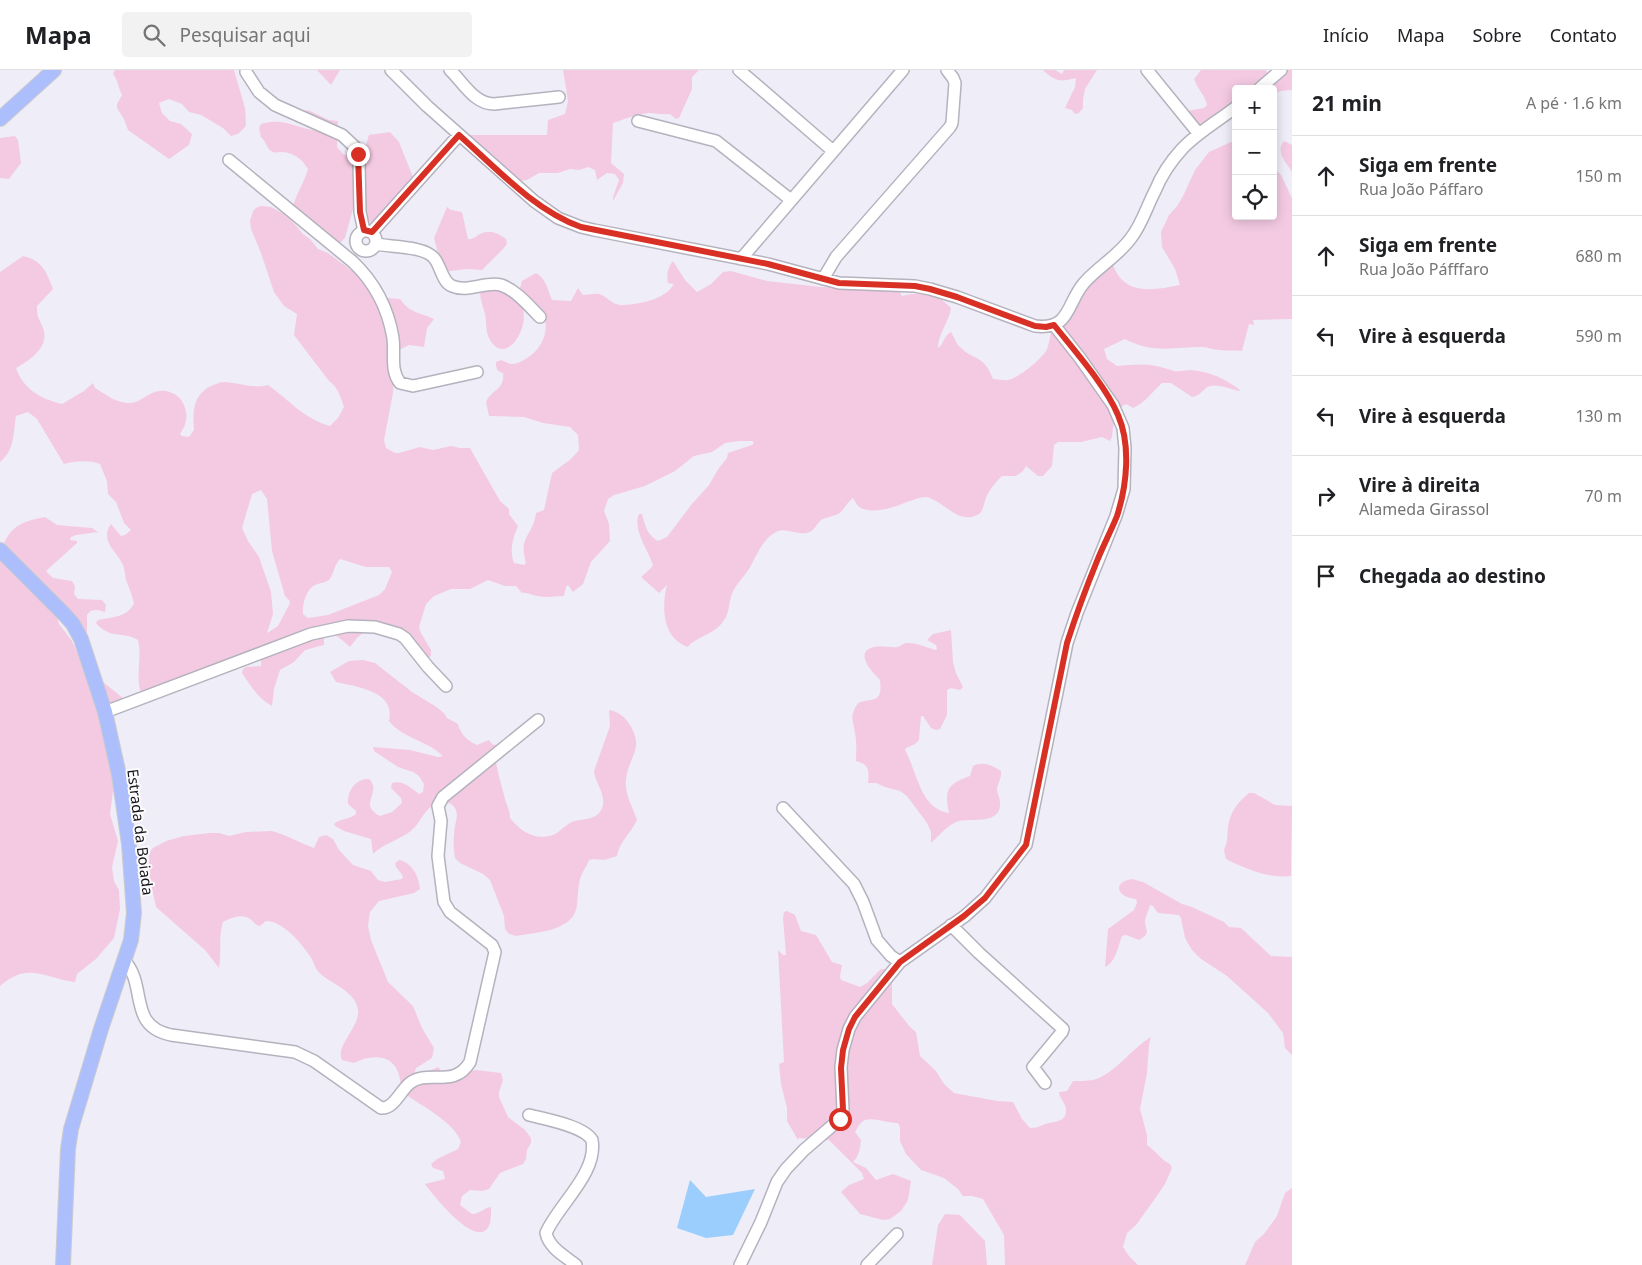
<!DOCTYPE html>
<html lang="pt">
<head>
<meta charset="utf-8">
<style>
  body { margin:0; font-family:"Noto Sans",sans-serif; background:#f2f2f2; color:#202124 }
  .controls { position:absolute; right:15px; top:15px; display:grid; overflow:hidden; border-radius:5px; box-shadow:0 2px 12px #0003 }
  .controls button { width:45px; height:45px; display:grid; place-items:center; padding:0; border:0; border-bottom:1px solid #e0e0e0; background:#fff; color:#202124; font:25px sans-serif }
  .stop { position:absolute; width:15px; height:15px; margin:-11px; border:4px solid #d93025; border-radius:50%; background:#fff }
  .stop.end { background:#d93025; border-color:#fff; box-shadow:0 1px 5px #0008 }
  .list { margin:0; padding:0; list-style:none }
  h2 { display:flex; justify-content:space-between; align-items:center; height:65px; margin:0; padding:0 20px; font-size:21px }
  h2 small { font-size:16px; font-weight:400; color:#757577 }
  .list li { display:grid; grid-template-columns:32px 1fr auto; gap:15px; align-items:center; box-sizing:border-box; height:80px; padding:0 20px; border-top:1px solid #e0e0e0 }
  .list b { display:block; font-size:19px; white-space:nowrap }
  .list p { margin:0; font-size:16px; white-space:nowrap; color:#757577 }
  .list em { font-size:16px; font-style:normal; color:#757577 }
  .icon { flex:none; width:28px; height:28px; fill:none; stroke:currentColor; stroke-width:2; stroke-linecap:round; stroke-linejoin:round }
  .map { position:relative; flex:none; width:1292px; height:1195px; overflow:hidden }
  header { display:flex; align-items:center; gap:30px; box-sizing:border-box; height:70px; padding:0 25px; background:#fff; border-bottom:1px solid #e0e0e0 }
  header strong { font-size:24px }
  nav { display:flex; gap:28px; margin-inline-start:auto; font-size:18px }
  .search { width:350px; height:45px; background:#f2f2f2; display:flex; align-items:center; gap:12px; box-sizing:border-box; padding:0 18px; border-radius:5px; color:#757577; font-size:19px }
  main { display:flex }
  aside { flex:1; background:#fff }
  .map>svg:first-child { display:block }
  .green { fill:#f4cae3; fill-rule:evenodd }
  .water { fill:#9bcefc }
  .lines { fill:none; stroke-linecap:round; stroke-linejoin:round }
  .minor-casing { stroke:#b4b2bd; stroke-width:14 }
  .major-casing { stroke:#ccc; stroke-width:16 }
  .minor { stroke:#fff; stroke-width:11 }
  .major { stroke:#adbefd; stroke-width:14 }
  .route { stroke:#d93025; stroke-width:6 }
  .labels { text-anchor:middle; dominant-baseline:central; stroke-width:4; stroke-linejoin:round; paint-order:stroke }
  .street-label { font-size:15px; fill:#161519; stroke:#fcfbfe }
</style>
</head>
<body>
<header>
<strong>Mapa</strong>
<div class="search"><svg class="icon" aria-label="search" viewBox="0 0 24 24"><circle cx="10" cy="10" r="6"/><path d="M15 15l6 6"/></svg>Pesquisar aqui</div>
<nav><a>Início</a><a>Mapa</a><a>Sobre</a><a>Contato</a></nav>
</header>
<main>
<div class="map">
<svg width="1292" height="1195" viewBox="0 0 1292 1195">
  <rect width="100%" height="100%" fill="#efedf8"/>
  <!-- green -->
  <path class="green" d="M115,0H234L245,38L246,56L238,64L231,66L223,58L201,45L189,42L182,34L169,29L159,33L162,43L170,51L181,54L192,64L189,75L169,89L128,60L124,49L117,38V34L122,25C118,17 118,10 113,4Z
    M317,0H340L331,15Z
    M563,0H699L692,7V19L679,48L676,49L670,44C663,45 656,43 649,43C637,44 625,49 613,53L611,93L624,104L623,113L613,131V127L619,110L615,104L607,103L597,110L595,100L588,97L579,100L570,99L558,103H539L527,110L519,111L459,65H547L548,50L565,44L568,31Z
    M1043,0H1055L1062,4L1064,0H1097L1085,19L1083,29V38L1079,43L1075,44L1072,40L1065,38L1075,17L1076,8C1060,12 1056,12 1043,0Z
    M1201,0H1266L1268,6L1280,0H1292V20L1280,21L1273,25V19H1255V15L1247,19H1236V27L1221,45L1209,53L1198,54L1187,41L1204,38L1207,35C1206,27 1197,18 1194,9Z
    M308,40L329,50L338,51L337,77L344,85L356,83L365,78L369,65L390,62L399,72L413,107L412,114L374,154L363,149L356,128L345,168L341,172L336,174L292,142C294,126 304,114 308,99C301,88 294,83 282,82C279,82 276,83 273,82C267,80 266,71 261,67L259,58L261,54C285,47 296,59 319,61L301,42Z
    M15,66L18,70L21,93L9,109L0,108V68Z
    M1284,71L1292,75V102C1286,92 1275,82 1284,71Z
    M1231,72H1236V146H1273V97L1281,105L1292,128V249L1253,250L1254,255L1249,254L1242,281C1235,280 1226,281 1219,280C1213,280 1208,277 1203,277C1174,277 1153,284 1125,269L1104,279L1107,289L1117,296C1129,295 1143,293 1156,296C1162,297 1168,299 1174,301C1180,302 1185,300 1190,300C1208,301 1226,309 1240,320L1239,321C1229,319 1215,312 1206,318C1201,322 1199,326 1192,327L1171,313H1162C1152,322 1145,333 1133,338L1126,334L1115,340L1112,367L1110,371L1102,367L1081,372H1058L1054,375L1052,396L1043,406H1038L1026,396L1023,401L1016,406H1002C996,412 989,420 986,428C983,435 984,443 975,446C956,453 943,430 926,427C920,427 913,430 907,432C895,437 872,445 859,437C856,434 855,431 853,428C847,432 844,441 838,444C832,447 824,447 820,451C815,456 814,462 806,463C795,465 785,457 776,462C763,468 756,487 749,499C744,507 735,515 732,524C728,534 730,544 722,553C714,564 694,568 688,577C663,569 661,538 667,515L659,523L641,507L651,498L653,495C648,480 632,459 639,444H642C645,455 647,465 658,471L667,467L691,435L709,415L719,398L727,388L728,383L752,375L754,373L752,371H739L725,373L712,382L694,386L675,401L645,416L614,425L608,429L604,441L609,454L610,471L591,492L583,514L573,522L568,515L566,517L564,526C555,526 547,528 538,526C532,526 528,522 522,523L516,516H505L488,510L470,519H451L434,526L426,534L419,557L421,563L431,580V586L428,588L398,564L366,560L357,568L350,577C343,571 334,561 324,562V575L305,580L294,592L280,600L274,619L272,636C258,629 251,616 242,603L243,599L246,597L261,596V587L265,580L260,577L247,581L232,593L143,622L140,620C136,603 142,586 138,570C125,561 110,570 96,553L98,550C113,547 128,547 134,533C132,525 129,518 126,510C125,506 125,500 123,495C117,481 99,471 111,454L121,466L125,465L131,460L124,453L116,432L108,424L107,411L100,394C90,390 74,391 64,394L37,349L28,342L16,346C13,364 15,380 0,392V202L23,186C43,191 46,201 53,219L37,236C37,250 39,247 43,258C50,277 30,290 16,298C23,319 41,329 62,334L84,321L93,313L95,318C105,324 115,332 127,333C139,334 145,325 155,322C166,318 180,324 184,335C188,346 187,354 180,364L182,366L189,367L194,360C193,343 192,329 207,318C213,315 219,312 225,312C240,313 253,319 268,315C288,329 304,349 330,356L338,348L344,337C341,328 338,317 329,311L294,265L297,244L284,236L274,222L261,183L251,159L250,151L253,141L256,138L261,136L271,137L282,143L292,151L303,164L310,169L318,179L328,183L351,200L362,204L377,223L388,228L400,229C411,244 419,242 434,249L427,258L424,277L409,275L399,280L395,290L393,323L384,370L386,378L395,383H399L420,377L433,380L451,376L460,378H470L500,431L509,439V444L518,456C513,468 509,480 514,493L524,495L526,493C518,466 533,466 536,443L544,440L552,403L571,389L579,380L578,365L570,357L543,353L524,347L489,346L486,332C492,319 505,320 503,303C496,301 496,298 496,292L501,290C504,291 509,294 512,294C517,294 522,291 527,288C543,279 551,258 542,240C537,231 526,227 520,218L522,211L536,203C546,208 548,221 552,230L571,231L578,218L583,225C587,225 594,223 599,224C607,226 611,234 620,235C637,235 665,230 674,214L668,213C666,205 668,197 673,191L685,210L697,222L711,214L723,202L731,201L767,211L820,217L877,218L899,221L902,226C921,221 937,223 951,238C949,252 938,264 938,278C944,274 944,265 951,262C954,267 956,273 959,276C973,291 984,284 993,309C997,309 1004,311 1008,310C1019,308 1043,288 1047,279C1051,269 1050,258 1055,249C1069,224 1090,207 1111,189C1121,226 1150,221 1180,215L1175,199L1162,177L1161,162L1169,145L1178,135L1184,124L1195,100L1209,82ZM261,420L267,429L272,481L285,526L289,530L290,533L278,556L267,563L273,544L271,522L259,487L248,471L242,458L252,424ZM340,489L366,497H389L392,502L385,519L379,525L328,545L308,548L303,544C302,534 307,516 318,514C322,512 325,513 329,510C334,504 334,495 340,489Z
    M447,137L451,140L462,142L468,169C474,169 475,167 480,164C490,159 498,163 506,169L507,174L504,178L482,200L467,199L443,202L434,168Z
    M487,215L522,230C523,238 525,246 523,254C520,269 504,292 490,270C485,262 487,253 485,244C483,236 480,230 480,221Z
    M45,447L57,455L92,458L98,462L76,465L71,467L70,470L77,471V473L46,501L53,508L72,511L75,516L74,524L78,529L102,530L106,535L105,542C98,540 92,538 87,545V577L60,545L58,550L59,554L72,571L92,617L98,608L123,628L119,633L102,635L112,702L113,721L110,744L118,771L112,797L114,811L119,820L120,839L114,868L96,889L77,904L75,912C44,908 28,891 0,916V489C5,460 17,452 45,447Z
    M951,560L953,592L956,603L963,617L960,620L951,618L947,620V645L940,659L936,660L931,658L923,646H921L919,670L915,674L906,678L905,680C917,701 920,739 949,743C944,719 948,714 970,706L973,696C983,691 992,695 1001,701C1002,709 997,714 997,720C997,724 1000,728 1000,732C1002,755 973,748 959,751C948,754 939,766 931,773V762L927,753L907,726L900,721L885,717L876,713H868C869,700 870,695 856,691C856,682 857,672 855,663C853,649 849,647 858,633C872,627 883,635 880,610C872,602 853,582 874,577C881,575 890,578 898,577C901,576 905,572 909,573C917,573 928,578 936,580L937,579L936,575L927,570L933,564Z
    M363,590L375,593L412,622L435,636L444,643L447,648L458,654C461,665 468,671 477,675L489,670L492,674L499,676L495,679C495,697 501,712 505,729C507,737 510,739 510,748C520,761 535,771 553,765C560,762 565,755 572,752C583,748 597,751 602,738C607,725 595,713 594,701L610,656L609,640C619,642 624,646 630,655C645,680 628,686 626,710C624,723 633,738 637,750C631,763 619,772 617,786L604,790L594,789L589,790C587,796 584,799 582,804C578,810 578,828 577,835C574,862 536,862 516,866L509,864L505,859L504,846L490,810L483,804L460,793L455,788C454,781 453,773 454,765C454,759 456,752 457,746C457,731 442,729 432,736C423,742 420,753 412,760C400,770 384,773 373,784L371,769L344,761L335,756L334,754C341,748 349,750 356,744V741L348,734C347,721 356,708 369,709C383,722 357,734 380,746L392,742L402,733L401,728L391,718L392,713C403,710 411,718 419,724L423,722L424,714L419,706L413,702L398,697L374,681L373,677L410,680L438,687L443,686C427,670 403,669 389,651C396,621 357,617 336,612L330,602L349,591Z
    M1249,723H1254L1275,735L1292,736L1291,806C1269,809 1246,799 1226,789L1224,780C1228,771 1227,766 1228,757C1230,742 1238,732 1249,723Z
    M272,761C287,765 300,773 314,778L319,767L326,765L333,769L339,780L353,795L371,801L378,810L385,812L402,809L403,806L396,797L395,793L399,790C412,792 419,807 420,819L414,823L379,831L370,842L368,856L371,870L388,912L413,936L422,958L434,978L432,988L416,998L414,1004L420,1005L438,997L443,1003L448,1005L476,1000L501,1003L503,1010L499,1022V1027L508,1047L525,1060L531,1068V1073L527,1080L526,1089L523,1094L500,1103L489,1119L482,1121L470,1120L462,1126L460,1135L472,1144C480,1144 483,1138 491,1137C491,1142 491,1148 490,1153C480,1185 433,1125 425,1114L445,1109L443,1101L433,1098L431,1094L437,1089L458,1079L461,1072C455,1053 422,1036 405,1024C400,1017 401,1010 398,1002C391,983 369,985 354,993L342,990C335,976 360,957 358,940C355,919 328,914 317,900C314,896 313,890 310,886C301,873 283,851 266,851L260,856C254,855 255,852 250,849C242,843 230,848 223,852C218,867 222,882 219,898L205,880L156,837L150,810L149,783L153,778L166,771L184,766L210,763H219L229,766L246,762Z
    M1132,809L1143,812L1182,834L1192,837L1224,852L1229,857L1241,858L1271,886L1292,887V985L1285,978L1283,963L1268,943L1227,906L1201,889L1192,880L1185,868L1181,848L1179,845L1158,843L1153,836L1150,835C1149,840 1145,847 1145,852C1146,862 1151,863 1139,870L1126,865L1122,866C1118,876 1116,892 1105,897L1108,859L1134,840L1137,833L1136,829C1119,828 1110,813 1132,809Z
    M787,841L795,845L801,861L816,865L832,892L842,895L840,906L841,910L860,917L867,913L881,899H886L892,910V934L910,957L916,962L920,986L936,1001L944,1014L954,1023L997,1031L1013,1032L1022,1049L1030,1058C1040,1058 1040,1055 1049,1053C1056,1052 1067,1051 1066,1040C1066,1033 1059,1028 1059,1022L1067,1021L1073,1011C1079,1011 1087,1011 1093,1010C1114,1005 1132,978 1151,967L1149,975L1147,1003L1140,1039L1147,1065V1075C1156,1081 1161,1090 1170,1094L1172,1098L1165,1114L1154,1130L1136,1155L1127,1163L1123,1177L1129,1186L1138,1195H1005L1004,1165L983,1129L972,1126H963L958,1119L944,1108L921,1100L906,1084L900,1071V1057L898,1053C888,1053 867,1045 862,1052C859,1054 857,1059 855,1062L861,1070C860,1079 859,1086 853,1092L866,1098L876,1110L893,1104L911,1111L908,1130L901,1141L890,1149L883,1150L860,1144L841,1122L849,1115L864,1109L862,1103L829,1070L799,1068L798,1070L787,1051V1038L781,1014L779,994L784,992L778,880L783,885H786L783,848L784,842Z
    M1292,1118V1195H1245L1255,1172L1264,1164L1277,1146L1285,1123Z
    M945,1144L960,1145L985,1171L987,1195H932L938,1155Z"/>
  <!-- water -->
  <path class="water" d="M690,1110L706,1127L755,1119L733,1165L706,1168L677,1158Z"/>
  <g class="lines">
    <defs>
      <path id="minor" d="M391,0L427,36L534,131L558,148L581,157L594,160L768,194L839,213L915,216L930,219L957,227L1035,256C1071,260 1066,234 1084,213C1098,197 1118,186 1131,168C1142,154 1147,136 1155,121C1161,106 1171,91 1182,79C1197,63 1218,51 1236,37
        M450,0C463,12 474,34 494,34L559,27
        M739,0L833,81
        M1147,0L1199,64
        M246,2L259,22L275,35L342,65L356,78L359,92L360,142L364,161
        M1259,19L1281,0
        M638,51L716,71L791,130
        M229,90L353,192C375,213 388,238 393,268C395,284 390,300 400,313L413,316L477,302
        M356 171a10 10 0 1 1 20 0a10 10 0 1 1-20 0Z
        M372,162L459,65
        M376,174C391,177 424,176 434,188C441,196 442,212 452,216C468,223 486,211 501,215C516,220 529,236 540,247
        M741,189L903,0
        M823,209L836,187L950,57L952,53L955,13L953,8L947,0
        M105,642L311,564L348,556L375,557L399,564L405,568L428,597L446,616
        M783,738L854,814L863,832L877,870L891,886L900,892
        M951,855L979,883L1063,959L1062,962L1033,997L1045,1013
        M124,890C148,916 127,956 171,965L295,982L314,991L381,1038C394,1039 400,1021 410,1013C428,999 454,1019 470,992L495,882L492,875L450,842L444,832L438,786L441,751L438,736L443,727L538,650
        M529,1045C545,1049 584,1056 592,1070C598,1103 558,1135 546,1163C549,1178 565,1186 576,1195
        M740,1195L761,1152L777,1112L786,1099L804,1080L840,1049L843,1040L841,997L843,980L849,959L855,947L900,892L965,846L985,828L1026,775L1067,573L1077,543L1116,446L1124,419L1125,378L1123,358L1113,335L1080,288L1054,255
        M867,1195L897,1164"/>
      <path id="major" d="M0,49L54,0
        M0,480L64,544L73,554L81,569L105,642L119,705L129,774L134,843L131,870L101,959L71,1059L68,1079L63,1195"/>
    </defs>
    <!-- minor casing -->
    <use href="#minor" class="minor-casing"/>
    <!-- major casing -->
    <use href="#major" class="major-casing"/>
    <!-- minor -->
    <use href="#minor" class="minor"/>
    <!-- major -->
    <use href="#major" class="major"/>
  </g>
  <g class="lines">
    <!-- route -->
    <path class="route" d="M358,84L360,142L364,160L372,162L459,65C496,98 534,140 581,157L768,194L839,213L915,216L930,219L957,227L1035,256L1046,257L1054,255C1074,280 1106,316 1118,345C1131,375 1127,415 1117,446C1111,461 1103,476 1097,491C1086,518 1076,545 1067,573L1026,775L985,828L964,846L900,892L855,947L849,959L843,980L841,998L843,1040L840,1049"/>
  </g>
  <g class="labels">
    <!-- street labels -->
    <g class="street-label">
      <text transform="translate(141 762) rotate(83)">Estrada da Boiada</text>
    </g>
  </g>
</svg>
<div class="controls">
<button>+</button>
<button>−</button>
<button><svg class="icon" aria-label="locate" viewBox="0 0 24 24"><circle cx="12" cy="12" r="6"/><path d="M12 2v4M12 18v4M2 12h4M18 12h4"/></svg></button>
</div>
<div class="stop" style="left:840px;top:1049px"></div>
<div class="stop end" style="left:358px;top:84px"></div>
</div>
<aside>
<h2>21 min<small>A pé · 1.6 km</small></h2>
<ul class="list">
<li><svg class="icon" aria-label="ahead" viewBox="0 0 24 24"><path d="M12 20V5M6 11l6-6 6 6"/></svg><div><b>Siga em frente</b><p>Rua João Páffaro</p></div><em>150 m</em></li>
<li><svg class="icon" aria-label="ahead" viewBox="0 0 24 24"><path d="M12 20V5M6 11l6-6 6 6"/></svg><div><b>Siga em frente</b><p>Rua João Páfffaro</p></div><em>680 m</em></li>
<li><svg class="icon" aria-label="left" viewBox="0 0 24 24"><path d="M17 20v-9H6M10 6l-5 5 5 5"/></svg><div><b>Vire à esquerda</b></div><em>590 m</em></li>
<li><svg class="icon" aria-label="left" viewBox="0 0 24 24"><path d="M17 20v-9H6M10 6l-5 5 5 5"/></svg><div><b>Vire à esquerda</b></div><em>130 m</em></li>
<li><svg class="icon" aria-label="right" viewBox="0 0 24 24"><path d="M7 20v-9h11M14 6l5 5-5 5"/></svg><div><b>Vire à direita</b><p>Alameda Girassol</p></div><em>70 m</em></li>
<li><svg class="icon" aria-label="arrive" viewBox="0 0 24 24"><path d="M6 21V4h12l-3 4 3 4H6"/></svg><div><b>Chegada ao destino</b></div></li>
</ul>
</aside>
</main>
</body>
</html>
